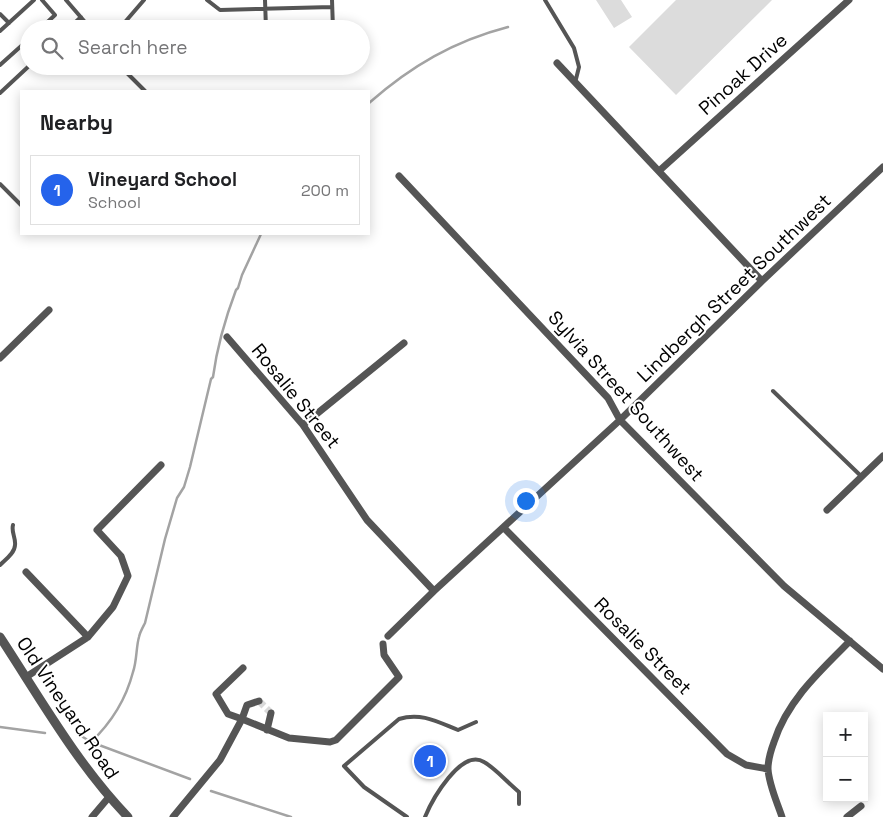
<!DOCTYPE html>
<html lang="en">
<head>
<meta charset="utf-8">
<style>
  body { margin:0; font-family:"Space Grotesk",sans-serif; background:#f2f2f2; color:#202124 }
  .controls { position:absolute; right:15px; bottom:15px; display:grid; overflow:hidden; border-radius:0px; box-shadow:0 2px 12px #0003 }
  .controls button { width:45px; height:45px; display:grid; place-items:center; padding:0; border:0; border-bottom:1px solid #e0e0e0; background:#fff; color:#202124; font:25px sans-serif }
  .you { position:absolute; left:525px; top:500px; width:18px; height:18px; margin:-12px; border:4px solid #fff; border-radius:50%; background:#1a73e8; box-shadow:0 0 0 8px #1a73e833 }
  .badge { display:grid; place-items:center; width:32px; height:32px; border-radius:50%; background:#2563eb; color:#fff; font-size:16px; font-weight:700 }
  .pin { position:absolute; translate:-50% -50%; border:2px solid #fff; box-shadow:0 1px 5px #0006 }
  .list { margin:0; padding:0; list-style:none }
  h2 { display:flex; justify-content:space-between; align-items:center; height:65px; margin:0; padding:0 20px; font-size:21px }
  h2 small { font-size:16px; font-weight:400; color:#757577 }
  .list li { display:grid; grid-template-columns:32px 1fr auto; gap:15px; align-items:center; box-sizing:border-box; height:70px; margin:0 10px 10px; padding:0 10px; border:1px solid #e0e0e0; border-radius:0px }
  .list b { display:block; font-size:19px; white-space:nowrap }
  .list p { margin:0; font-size:16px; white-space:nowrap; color:#757577 }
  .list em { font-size:16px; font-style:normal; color:#757577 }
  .icon { flex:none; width:28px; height:28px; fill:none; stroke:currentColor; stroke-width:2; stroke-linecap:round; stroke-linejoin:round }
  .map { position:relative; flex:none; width:883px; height:817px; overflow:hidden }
  .search { position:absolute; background:#fff; box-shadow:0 2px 12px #0003; left:20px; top:20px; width:350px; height:55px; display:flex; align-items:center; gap:12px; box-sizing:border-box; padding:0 18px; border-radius:28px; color:#757577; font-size:19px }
  .panel { position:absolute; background:#fff; box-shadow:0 2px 12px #0003; left:20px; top:90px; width:350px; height:145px; border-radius:0px }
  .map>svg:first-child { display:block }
  .green { fill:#dcdcdc }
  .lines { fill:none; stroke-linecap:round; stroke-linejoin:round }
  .stream { stroke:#a3a3a3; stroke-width:2.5 }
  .minor-tunnel { stroke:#d9d9d9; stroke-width:7; stroke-dasharray:7 3.5; stroke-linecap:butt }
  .service { stroke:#555; stroke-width:4 }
  .minor { stroke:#555; stroke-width:7 }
  .tertiary { stroke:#555; stroke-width:9 }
  .labels { text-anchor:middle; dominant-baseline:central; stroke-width:4; stroke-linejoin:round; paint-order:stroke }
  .street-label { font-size:19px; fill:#000; stroke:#fff }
</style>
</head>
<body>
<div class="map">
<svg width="883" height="817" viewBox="0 0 883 817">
  <rect width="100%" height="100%" fill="#fff"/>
  <!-- green -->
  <path class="green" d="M596,0H621L632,17L614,28Z
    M676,0H772L676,95L629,47Z"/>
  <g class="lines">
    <!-- stream -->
    <path class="stream" d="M369,103C411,66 454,41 508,27
      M0,727L45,733
      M78,734L91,742L190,779
      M91,742C111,723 126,699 133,672C137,661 136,647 139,637C140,632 143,627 145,623L165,539L177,498L184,487L190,467L211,379L213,377C217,347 225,319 236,290L238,288L242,275L261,234
      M211,791L291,817"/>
    <!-- minor-tunnel -->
    <path class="minor-tunnel" d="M259,701L271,713"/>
    <!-- service -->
    <path class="service" d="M66,0L91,29
      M207,0L220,10L332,7
      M265,0L266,29
      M332,0L333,29
      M545,0L574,48L579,67L575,83
      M0,14L9,23
      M40,29L55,15L42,0
      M68,29L81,17
      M119,29L144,0
      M0,31L34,0
      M0,65L29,39
      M120,66L145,91
      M0,93L29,66
      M0,184L21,205
      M773,391L862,477
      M0,565C5,560 15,553 15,545C16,538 11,532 13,525
      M407,817L364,787L344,766L399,719C421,712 438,722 458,730L476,722
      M425,817C432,800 461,748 484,762C495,768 508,783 519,792V804"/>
    <!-- minor -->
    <path class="minor" d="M557,63L762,281
      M659,171L849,0
      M399,176L608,398L620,420L784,586L883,669
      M227,337L303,425L367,520L434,591
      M0,358L49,310
      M303,425L404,343
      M827,510L883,456
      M504,528L727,754L746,765L768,769
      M26,572L88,637
      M388,636L434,591L620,420L762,281L883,167
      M243,668L216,694L228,714L242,719L247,705L259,701
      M26,677L88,637L113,607L128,576L121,556L97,530L161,465
      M267,730L271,713
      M92,817L109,797
      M173,817L220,760L242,719L289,738L330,742L336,740L399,677L384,655L383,644
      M782,817C777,802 769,785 768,769C768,760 771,750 774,742C787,701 820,671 850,641
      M847,817L861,806"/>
    <!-- tertiary -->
    <path class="tertiary" d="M0,637C40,698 77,764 128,817"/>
  </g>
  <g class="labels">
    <!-- street labels -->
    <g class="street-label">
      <text transform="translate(743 74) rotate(-42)">Pinoak Drive</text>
      <text transform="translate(734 288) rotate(-44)">Lindbergh Street Southwest</text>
      <text transform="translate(296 396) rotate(51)">Rosalie Street</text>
      <text transform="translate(626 396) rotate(48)">Sylvia Street Southwest</text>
      <text transform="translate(643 646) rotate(45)">Rosalie Street</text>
      <text transform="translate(68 708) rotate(56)">Old Vineyard Road</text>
    </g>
  </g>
</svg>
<div class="controls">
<button>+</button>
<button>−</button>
</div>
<div class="you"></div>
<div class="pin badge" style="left:430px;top:761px">1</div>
<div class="search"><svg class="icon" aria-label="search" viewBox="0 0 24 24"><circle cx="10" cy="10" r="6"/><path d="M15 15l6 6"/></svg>Search here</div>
<section class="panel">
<h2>Nearby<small></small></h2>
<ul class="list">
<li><span class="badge">1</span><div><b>Vineyard School</b><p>School</p></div><em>200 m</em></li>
</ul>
</section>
</div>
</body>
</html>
